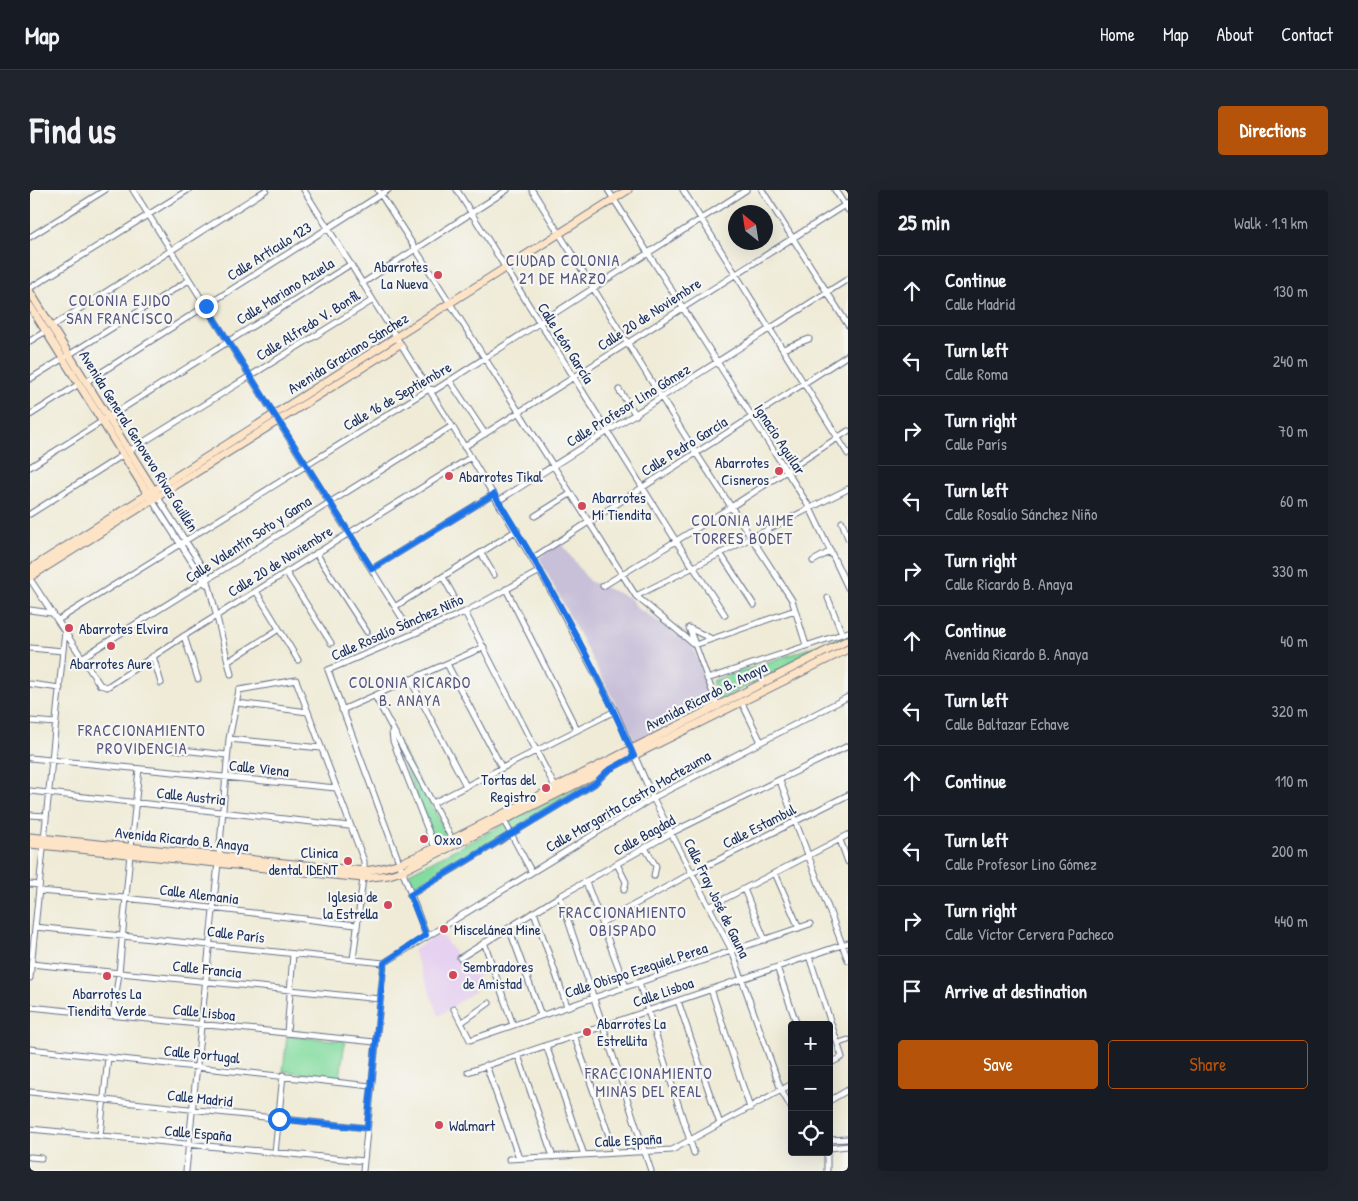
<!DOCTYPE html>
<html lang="en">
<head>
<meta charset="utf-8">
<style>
  body { margin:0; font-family:"Patrick Hand",sans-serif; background:#20242c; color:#f1f3f6 }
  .controls { position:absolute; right:15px; bottom:15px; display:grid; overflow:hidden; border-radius:5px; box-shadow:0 5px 20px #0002 }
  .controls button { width:45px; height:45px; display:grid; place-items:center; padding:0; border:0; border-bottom:1px solid #363941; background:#171b24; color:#f1f3f6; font:25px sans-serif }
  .compass { position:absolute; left:698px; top:15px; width:45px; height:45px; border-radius:50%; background:#171b24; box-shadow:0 5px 20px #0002; rotate:330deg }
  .stop { position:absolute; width:15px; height:15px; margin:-11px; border:4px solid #1a73e8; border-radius:50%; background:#fff }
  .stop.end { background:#1a73e8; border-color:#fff; box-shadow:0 1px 5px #0008 }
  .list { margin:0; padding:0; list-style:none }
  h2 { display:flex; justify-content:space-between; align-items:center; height:65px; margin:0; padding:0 20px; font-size:21px }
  h2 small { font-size:16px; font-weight:400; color:#9ea1a6 }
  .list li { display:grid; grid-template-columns:32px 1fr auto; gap:15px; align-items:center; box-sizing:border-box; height:70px; padding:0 20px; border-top:1px solid #363941 }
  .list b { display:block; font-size:19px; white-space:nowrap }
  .list p { margin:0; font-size:16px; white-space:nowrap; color:#9ea1a6 }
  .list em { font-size:16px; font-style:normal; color:#9ea1a6 }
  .actions { display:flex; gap:10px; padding:15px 20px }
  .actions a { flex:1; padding:11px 0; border:1px solid #b45309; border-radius:5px; text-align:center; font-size:18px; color:#b45309 }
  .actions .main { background:#b45309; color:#fff }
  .icon { flex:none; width:28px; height:28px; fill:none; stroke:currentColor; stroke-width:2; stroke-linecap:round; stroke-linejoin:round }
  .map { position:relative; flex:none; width:818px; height:981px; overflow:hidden; border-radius:5px }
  header { display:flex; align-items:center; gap:30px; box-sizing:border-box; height:70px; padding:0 25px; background:#171b24; border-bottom:1px solid #363941 }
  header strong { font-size:24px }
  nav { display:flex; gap:28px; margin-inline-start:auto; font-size:18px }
  .intro { display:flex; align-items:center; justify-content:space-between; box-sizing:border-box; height:120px; padding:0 30px }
  h1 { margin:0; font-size:35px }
  .button { padding:12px 22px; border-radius:5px; background:#b45309; color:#fff; font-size:18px; font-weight:700 }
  main { display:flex; gap:30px; padding:0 30px }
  aside { flex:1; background:#171b24; border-radius:5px; box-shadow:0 5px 20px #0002 }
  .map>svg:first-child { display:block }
  .built { fill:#e6d2f0 }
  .industrial { fill:#c8bfd8 }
  .green { fill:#82db9f; stroke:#4e857e }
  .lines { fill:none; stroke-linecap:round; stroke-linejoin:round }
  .street-casing { stroke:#657188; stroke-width:7 }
  .secondary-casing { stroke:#657188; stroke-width:9 }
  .street { stroke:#fff; stroke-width:5 }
  .secondary { stroke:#fee4c6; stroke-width:7 }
  .route { stroke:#1a73e8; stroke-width:6 }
  .poi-dot { fill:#d1495b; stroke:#f6f6f2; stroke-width:2 }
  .labels { text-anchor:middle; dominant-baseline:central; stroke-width:4.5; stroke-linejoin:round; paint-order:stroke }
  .street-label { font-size:15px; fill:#1b2f5e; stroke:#f6f6f2 }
  .poi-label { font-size:15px; fill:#1b2f5e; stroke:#f6f6f2; text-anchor:start }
  .neighbourhood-label { font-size:16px; letter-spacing:1px; fill:#56557f; stroke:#f6f6f2 }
</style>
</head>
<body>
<header>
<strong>Map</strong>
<nav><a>Home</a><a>Map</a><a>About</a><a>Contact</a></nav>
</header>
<div class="intro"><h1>Find us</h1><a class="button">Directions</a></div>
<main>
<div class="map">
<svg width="818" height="981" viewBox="0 0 818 981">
  <rect width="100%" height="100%" fill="#f6f6f2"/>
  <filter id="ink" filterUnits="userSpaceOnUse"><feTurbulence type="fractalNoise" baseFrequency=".02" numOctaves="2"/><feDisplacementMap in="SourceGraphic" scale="10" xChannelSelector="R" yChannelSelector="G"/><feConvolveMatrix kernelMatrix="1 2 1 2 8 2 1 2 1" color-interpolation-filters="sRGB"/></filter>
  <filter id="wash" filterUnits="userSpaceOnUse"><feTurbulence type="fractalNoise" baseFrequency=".0096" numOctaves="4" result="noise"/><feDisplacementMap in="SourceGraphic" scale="20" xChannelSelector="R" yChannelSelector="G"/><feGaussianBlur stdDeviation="1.12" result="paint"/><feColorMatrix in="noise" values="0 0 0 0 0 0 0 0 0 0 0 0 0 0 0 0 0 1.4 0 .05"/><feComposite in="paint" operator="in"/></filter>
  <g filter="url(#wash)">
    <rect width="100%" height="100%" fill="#efebd7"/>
    <!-- built -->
    <path class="built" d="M410,743L439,782L460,776L462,782L446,787L452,796L409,826L383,760Z"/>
    <!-- industrial -->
    <path class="industrial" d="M531,353L559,391L600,408L609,420L613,421L662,455L684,513L606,553L509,368Z"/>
    <!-- green -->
    <path class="green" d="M818,445V447L689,510L682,491Z
      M366,548L418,646L405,654L365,550Z
      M552,594L553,597L385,699L379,683Z
      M257,846L315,851L310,888L253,881Z"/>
  </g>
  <g filter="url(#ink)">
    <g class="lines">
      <defs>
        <path id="street" d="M103,0L372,428
          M274,0L422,236L517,394L585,521L623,608L702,761L751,900L762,919
          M348,0L606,406L665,455L765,420
          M427,0L646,351L695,425
          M502,0L666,263L762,410L776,455
          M578,0L780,318L818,398
          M653,0L818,264
          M732,0L818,135
          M805,0L818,20
          M0,47L75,0
          M333,93L477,0
          M0,98L158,0
          M21,137L236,0
          M0,151L16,141
          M753,159L779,149
          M0,189L159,90
          M420,191L455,244
          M56,192L358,0
          M589,200L606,225
          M0,225L49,194
          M434,257L818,13
          M99,261L343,110
          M0,277L321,74
          M127,306L176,383L201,484
          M122,310L176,394
          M468,311L818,89
          M0,324L93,265
          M505,326L540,304
          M812,332L818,348
          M286,363L337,442
          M451,363L464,385
          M690,363L724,415
          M503,368L818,165
          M783,371L801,361
          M342,379L464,304
          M256,382L301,453
          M413,387L423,405
          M0,389L70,495L77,497L154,446L441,267
          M573,396L701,317L818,241
          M476,399L547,540
          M226,401L268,470
          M606,406L818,299
          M798,408L812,444
          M366,416L487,340
          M0,420L21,423
          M435,422L525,597
          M28,430L399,199L405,200L716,0
          M659,438L688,517
          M659,438L680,448
          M154,446L168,489
          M0,458L33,461
          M123,466L131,493
          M53,467L422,236
          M199,471L249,439
          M417,474L472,578
          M380,489L436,596
          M677,489L818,442
          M0,494L30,498
          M345,506L422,649
          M711,511L731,552
          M207,513L278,522
          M312,520L454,457
          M0,531L26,533
          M362,542L363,551L405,658
          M199,549L291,558
          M125,557L197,565
          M0,568L306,598
          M750,591L818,770
          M0,601L319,636
          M403,613L585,521
          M0,625L16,626
          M473,629L501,681
          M810,650L818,672
          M101,657L109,579
          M615,658L626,676L624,686
          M189,666L199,549L209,500L266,490L334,671V681
          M587,674L596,692L594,700
          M745,683L769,738
          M556,692L596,797
          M0,694L9,695
          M714,699L735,750
          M9,701L95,708L326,735
          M380,705L564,594L577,581
          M530,706L621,981
          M679,717L818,645
          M504,722L537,816
          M571,733L662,683L818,605
          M5,737L354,773L623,608L818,507
          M479,738L511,825
          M396,745L298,480L435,422L510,381
          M454,752L483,835
          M779,766L812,867L799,874
          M430,768L530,706L641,643L818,556
          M323,770L333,688
          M1,774L350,809
          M747,777L767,835
          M0,788L35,441
          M609,793L664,963
          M681,799L720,918
          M648,811L690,934
          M0,817L345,852
          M424,819L440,850L780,734
          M83,825L89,783L100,664
          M432,832L459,813
          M257,843L263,764
          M544,845L585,963
          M809,853L818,850
          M516,855L554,965
          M0,859L341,896
          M488,865L523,967
          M456,875L489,968
          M438,882L818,753
          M0,902L337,938
          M799,911L818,900
          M0,939L334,971
          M70,946L78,867
          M799,950L818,949
          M799,958L818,956
          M797,962V981
          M245,963L253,885
          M0,967L11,968
          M479,969L642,960L762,894
          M156,981L188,673
          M333,981L354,773"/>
        <path id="secondary" d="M0,102L126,304
          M0,116L119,306
          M0,379L598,0
          M0,387L370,154
          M0,647L334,681C362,678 379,670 405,658L818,450
          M0,654L333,688L359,685L372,681L818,459"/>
      </defs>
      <!-- street casing -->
      <use href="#street" class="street-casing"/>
      <!-- secondary casing -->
      <use href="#secondary" class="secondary-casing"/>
      <!-- street -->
      <use href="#street" class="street"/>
      <!-- secondary -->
      <use href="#secondary" class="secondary"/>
    </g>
  </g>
  <g class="lines" filter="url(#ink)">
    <!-- route -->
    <path class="route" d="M176,116L342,379L464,304C516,387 565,475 604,566L577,581L564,594L380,705L396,745L354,773L337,938L249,929"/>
  </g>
  <!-- markers -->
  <g class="poi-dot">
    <circle cx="408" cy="85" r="5"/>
    <circle cx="749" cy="281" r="5"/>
    <circle cx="419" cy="286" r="5"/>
    <circle cx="552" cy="316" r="5"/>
    <circle cx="39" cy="438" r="5"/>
    <circle cx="81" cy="456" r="5"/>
    <circle cx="516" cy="598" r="5"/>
    <circle cx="394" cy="649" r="5"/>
    <circle cx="318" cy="671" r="5"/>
    <circle cx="358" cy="715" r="5"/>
    <circle cx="414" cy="739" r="5"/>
    <circle cx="423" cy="785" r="5"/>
    <circle cx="77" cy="786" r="5"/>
    <circle cx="557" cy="842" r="5"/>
    <circle cx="409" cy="935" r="5"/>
  </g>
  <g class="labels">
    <!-- street labels -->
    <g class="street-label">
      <text transform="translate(239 61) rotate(-32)">Calle Artículo 123</text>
      <text transform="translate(255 101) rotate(-32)">Calle Mariano Azuela</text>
      <text transform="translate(619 124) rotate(-33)">Calle 20 de Noviembre</text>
      <text transform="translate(278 135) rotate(-32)">Calle Alfredo V. Bonfil</text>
      <text transform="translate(536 153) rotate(58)">Calle León García</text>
      <text transform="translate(318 163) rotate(-32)">Avenida Graciano Sánchez</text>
      <text transform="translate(367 206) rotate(-30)">Calle 16 de Septiembre</text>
      <text transform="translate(598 215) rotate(-32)">Calle Profesor Lino Gómez</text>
      <text transform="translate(750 249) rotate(57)">Ignacio Aguilar</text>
      <text transform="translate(109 251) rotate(58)">Avenida General Genovevo Rivas Guillén</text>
      <text transform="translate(654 256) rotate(-32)">Calle Pedro García</text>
      <text transform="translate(218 349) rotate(-33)">Calle Valentín Soto y Gama</text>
      <text transform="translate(250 371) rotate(-32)">Calle 20 de Noviembre</text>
      <text transform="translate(367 437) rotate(-24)">Calle Rosalío Sánchez Niño</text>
      <text transform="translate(676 506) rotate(-27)">Avenida Ricardo B. Anaya</text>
      <text transform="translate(229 578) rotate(6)">Calle Viena</text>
      <text transform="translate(161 606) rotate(6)">Calle Austria</text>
      <text transform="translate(598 611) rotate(-30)">Calle Margarita Castro Moctezuma</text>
      <text transform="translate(729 636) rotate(-27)">Calle Estambul</text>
      <text transform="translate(614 645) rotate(-29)">Calle Bagdad</text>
      <text transform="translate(152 649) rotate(6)">Avenida Ricardo B. Anaya</text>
      <text transform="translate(169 704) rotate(7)">Calle Alemania</text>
      <text transform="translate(687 708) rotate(64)">Calle Fray José de Gauna</text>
      <text transform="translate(206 744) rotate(7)">Calle París</text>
      <text transform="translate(177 779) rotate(6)">Calle Francia</text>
      <text transform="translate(606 780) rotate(-18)">Calle Obispo Ezequiel Perea</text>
      <text transform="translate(633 802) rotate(-19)">Calle Lisboa</text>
      <text transform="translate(174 822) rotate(6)">Calle Lisboa</text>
      <text transform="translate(172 864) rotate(6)">Calle Portugal</text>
      <text transform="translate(170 908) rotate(6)">Calle Madrid</text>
      <text transform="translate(168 943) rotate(5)">Calle España</text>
      <text transform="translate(598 950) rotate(-3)">Calle España</text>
    </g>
    <!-- poi labels -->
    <g class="poi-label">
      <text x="398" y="76" text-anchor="end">Abarrotes<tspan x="398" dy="17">La Nueva</tspan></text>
      <text x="739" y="272" text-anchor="end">Abarrotes<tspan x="739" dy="17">Cisneros</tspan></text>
      <text x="429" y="286">Abarrotes Tikal</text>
      <text x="562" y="307">Abarrotes<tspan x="562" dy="17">Mi Tiendita</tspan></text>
      <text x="49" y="438">Abarrotes Elvira</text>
      <text x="81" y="473" text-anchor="middle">Abarrotes Aure</text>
      <text x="506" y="589" text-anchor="end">Tortas del<tspan x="506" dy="17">Registro</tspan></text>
      <text x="404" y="649">Oxxo</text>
      <text x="308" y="662" text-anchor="end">Clinica<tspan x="308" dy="17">dental IDENT</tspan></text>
      <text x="348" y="706" text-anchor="end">Iglesia de<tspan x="348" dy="17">la Estrella</tspan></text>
      <text x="424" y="739">Miscelánea Mine</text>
      <text x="433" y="776">Sembradores<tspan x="433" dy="17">de Amistad</tspan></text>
      <text x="77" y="803" text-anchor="middle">Abarrotes La<tspan x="77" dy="17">Tiendita Verde</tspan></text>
      <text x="567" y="833">Abarrotes La<tspan x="567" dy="17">Estrellita</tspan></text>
      <text x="419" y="935">Walmart</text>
    </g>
    <!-- neighbourhood labels -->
    <g class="neighbourhood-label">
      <text x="533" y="70">CIUDAD COLONIA<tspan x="533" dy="18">21 DE MARZO</tspan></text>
      <text x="90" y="110">COLONIA EJIDO<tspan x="90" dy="18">SAN FRANCISCO</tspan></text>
      <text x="713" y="330">COLONIA JAIME<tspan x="713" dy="18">TORRES BODET</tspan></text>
      <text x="380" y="492">COLONIA RICARDO<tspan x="380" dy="18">B. ANAYA</tspan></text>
      <text x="112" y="540">FRACCIONAMIENTO<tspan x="112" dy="18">PROVIDENCIA</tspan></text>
      <text x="593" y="722">FRACCIONAMIENTO<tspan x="593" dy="18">OBISPADO</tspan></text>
      <text x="619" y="883">FRACCIONAMIENTO<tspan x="619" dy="18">MINAS DEL REAL</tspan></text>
    </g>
  </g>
</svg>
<div class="controls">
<button>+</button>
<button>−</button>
<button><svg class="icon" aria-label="locate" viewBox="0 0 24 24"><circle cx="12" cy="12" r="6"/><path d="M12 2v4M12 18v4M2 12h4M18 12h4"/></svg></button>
</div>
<svg class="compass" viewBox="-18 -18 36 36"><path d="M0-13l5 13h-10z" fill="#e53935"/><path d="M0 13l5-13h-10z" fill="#9ea1a6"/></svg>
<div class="stop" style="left:249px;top:929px"></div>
<div class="stop end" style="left:176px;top:116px"></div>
</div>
<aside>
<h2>25 min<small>Walk · 1.9 km</small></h2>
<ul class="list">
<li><svg class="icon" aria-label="ahead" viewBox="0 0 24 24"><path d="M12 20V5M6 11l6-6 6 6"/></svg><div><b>Continue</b><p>Calle Madrid</p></div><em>130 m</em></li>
<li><svg class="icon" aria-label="left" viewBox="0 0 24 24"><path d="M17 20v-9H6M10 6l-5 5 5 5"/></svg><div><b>Turn left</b><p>Calle Roma</p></div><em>240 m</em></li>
<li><svg class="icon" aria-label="right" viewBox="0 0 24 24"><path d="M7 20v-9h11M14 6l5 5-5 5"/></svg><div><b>Turn right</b><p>Calle París</p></div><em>70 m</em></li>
<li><svg class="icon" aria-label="left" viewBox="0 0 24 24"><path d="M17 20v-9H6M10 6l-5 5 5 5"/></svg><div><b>Turn left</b><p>Calle Rosalío Sánchez Niño</p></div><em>60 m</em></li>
<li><svg class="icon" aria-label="right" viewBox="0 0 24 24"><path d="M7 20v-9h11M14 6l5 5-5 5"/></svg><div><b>Turn right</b><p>Calle Ricardo B. Anaya</p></div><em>330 m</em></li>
<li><svg class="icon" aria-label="ahead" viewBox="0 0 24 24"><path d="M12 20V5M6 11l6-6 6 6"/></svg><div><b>Continue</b><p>Avenida Ricardo B. Anaya</p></div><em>40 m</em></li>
<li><svg class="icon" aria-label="left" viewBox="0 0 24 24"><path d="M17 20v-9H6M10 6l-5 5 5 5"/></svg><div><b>Turn left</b><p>Calle Baltazar Echave</p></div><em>320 m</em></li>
<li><svg class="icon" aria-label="ahead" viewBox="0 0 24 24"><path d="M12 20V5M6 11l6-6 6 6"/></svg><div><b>Continue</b></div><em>110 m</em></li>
<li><svg class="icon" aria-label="left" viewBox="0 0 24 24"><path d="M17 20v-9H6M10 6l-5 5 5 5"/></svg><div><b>Turn left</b><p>Calle Profesor Lino Gómez</p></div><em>200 m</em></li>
<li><svg class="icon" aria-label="right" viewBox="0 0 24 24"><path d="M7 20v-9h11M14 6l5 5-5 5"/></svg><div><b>Turn right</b><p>Calle Víctor Cervera Pacheco</p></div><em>440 m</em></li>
<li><svg class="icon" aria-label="arrive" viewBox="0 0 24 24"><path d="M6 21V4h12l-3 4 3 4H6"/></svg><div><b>Arrive at destination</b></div></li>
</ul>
<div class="actions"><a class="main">Save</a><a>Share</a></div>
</aside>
</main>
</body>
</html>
